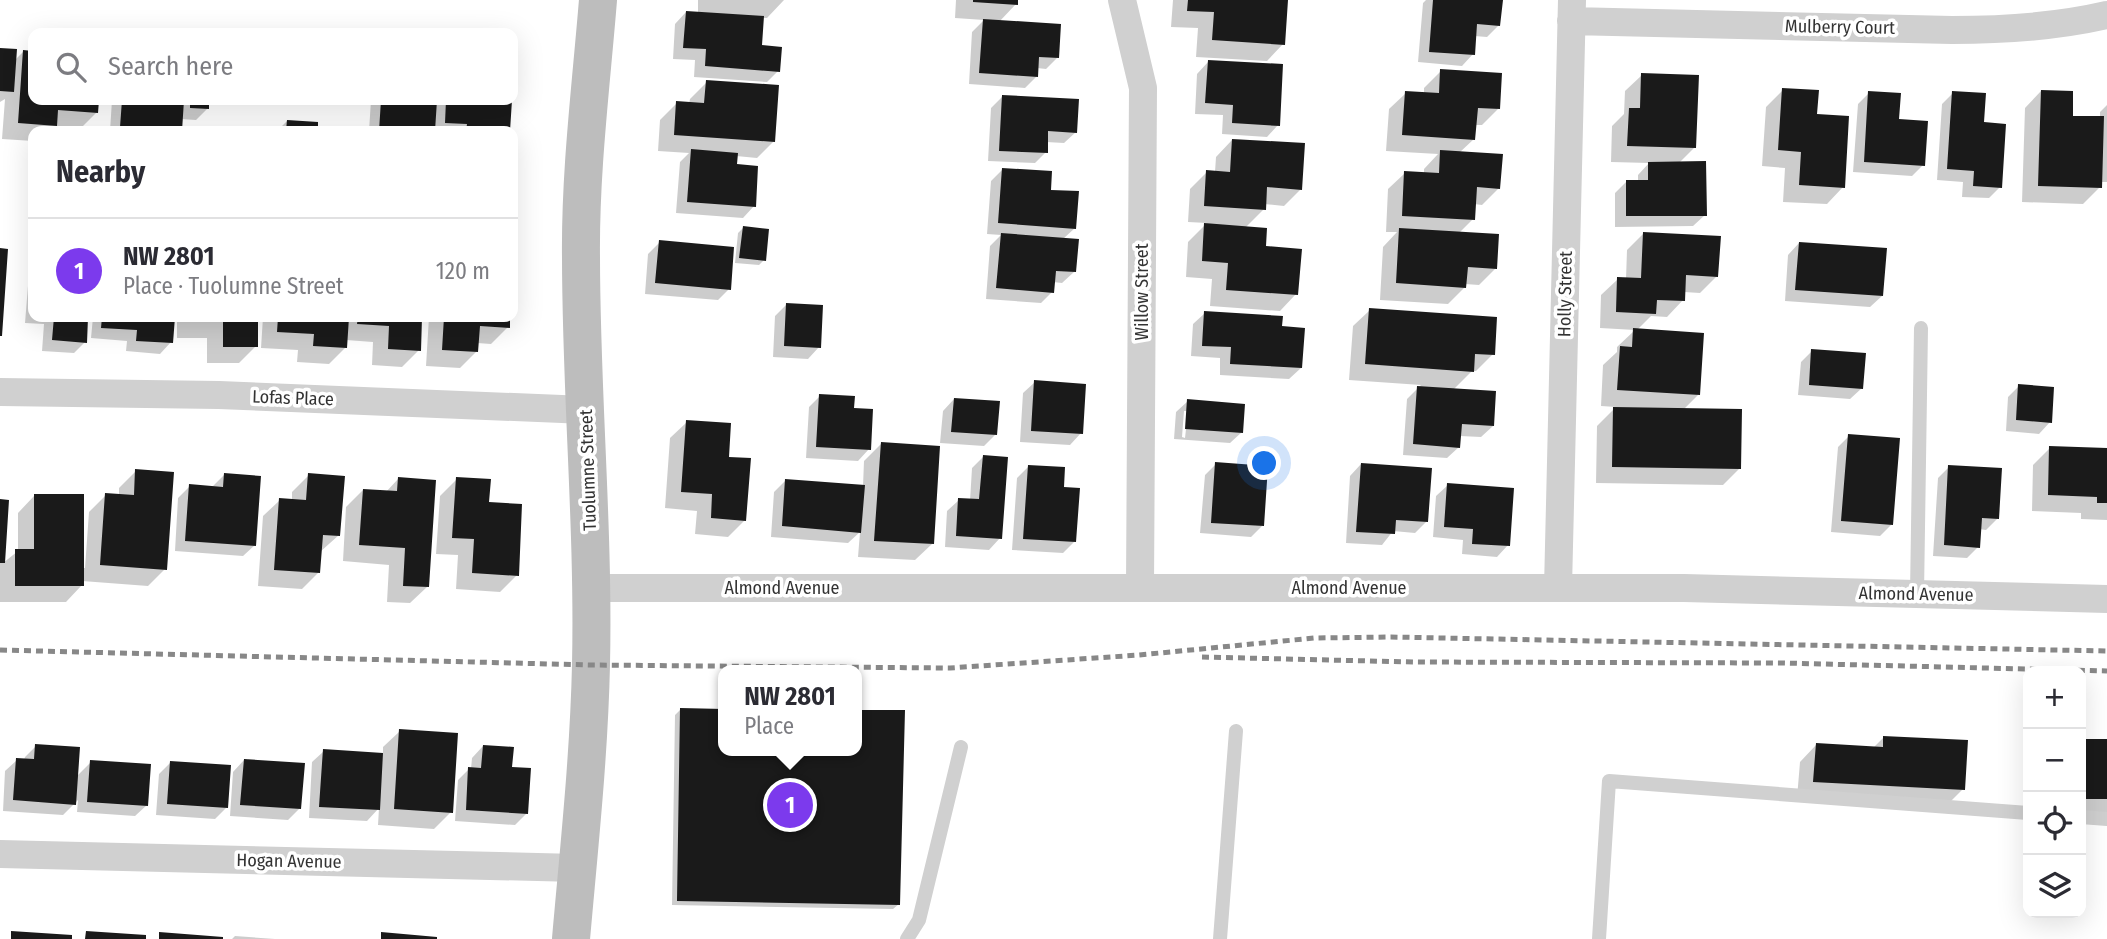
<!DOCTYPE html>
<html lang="en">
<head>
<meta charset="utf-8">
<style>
  body { margin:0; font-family:"Fira Sans Condensed",sans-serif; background:#f7f7f7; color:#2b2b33 }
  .controls { position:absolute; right:21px; bottom:21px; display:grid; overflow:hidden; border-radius:14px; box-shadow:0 7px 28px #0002 }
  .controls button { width:63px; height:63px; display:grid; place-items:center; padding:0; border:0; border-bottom:2px solid #e1e1e2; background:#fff; color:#2b2b33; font:35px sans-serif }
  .you { position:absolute; left:1265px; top:464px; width:24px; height:24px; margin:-18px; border:5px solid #fff; border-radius:50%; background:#1a73e8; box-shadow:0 0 0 10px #1a73e833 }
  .badge { display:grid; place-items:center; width:46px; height:46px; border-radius:50%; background:#7c3aed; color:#fff; font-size:23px; font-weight:700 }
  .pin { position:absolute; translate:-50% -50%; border:4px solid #fff; box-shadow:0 2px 7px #0006 }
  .popup { position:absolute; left:718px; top:665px; width:144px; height:91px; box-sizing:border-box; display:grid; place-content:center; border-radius:14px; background:#fff; filter:drop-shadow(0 2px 5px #0005); font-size:23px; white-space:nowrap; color:#7c7c81 }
  .popup b { font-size:26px; color:#2b2b33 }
  .popup::after { content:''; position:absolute; left:50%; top:100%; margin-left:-14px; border:14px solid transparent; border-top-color:#fff }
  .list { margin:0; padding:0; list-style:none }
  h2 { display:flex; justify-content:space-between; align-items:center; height:91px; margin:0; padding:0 28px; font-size:30px }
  h2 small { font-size:23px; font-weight:400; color:#7c7c81 }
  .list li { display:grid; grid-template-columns:46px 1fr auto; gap:21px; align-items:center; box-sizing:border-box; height:105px; padding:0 28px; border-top:2px solid #e1e1e2 }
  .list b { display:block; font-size:26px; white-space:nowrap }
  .list p { margin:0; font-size:23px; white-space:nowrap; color:#7c7c81 }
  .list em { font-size:23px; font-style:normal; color:#7c7c81 }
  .icon { flex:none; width:38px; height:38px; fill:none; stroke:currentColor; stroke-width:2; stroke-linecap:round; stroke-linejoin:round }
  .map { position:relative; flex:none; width:2107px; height:939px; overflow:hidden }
  .search { position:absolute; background:#fff; box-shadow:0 7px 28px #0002; left:28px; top:28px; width:490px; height:77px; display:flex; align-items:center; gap:18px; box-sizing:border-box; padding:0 24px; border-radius:14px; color:#7c7c81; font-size:26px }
  .panel { position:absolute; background:#fff; box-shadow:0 7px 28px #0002; left:28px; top:126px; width:490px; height:196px; border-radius:14px }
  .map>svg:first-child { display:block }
  .shadow { fill:#0003; fill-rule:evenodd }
  .building { fill:#1a1a1a }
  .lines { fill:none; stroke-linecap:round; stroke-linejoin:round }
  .service { stroke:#d0d0d0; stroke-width:14 }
  .minor { stroke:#d0d0d0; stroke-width:28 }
  .secondary { stroke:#bdbdbd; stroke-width:38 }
  .rail { stroke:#888; stroke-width:5; stroke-dasharray:7 5; stroke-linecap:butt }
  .labels { text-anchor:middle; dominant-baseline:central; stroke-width:7; stroke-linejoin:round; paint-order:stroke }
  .street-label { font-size:18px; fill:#333; stroke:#fff }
</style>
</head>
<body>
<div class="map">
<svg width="2107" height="939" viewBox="0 0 2107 939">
  <rect width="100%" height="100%" fill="#fff"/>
  <!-- shadow -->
  <path class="shadow" d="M698,0H784L767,18H762L760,47L778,71L767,82L694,77L695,60L673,59L675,24L686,12L698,13Z
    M956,0H1017L1016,4L999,22L1057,58L1046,69L1037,68L1036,77L1025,88L969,84L972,32L984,20L955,18Z
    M1173,0H1286L1283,44L1267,61L1196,57L1198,28L1171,27Z
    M1426,0H1501L1499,25L1487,37L1474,36L1473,54L1462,66L1418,62L1423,3Z
    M0,50L15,60L23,52L33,53V100H97V112L80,129L53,127L49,131H33V141L2,139L5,99L0,102Z
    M1208,62L1278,125L1267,137L1222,134L1223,115L1195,114L1197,74Z
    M1441,71L1498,109L1482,125H1475L1474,139L1459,153L1499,188L1482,205L1474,204L1473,219L1459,233L1496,268L1479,285L1465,284V287L1448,304L1380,300L1383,247L1397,232H1386L1388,189L1405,173L1424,174V169L1438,154L1386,151L1389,109L1406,93L1424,94V88Z
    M1642,75L1695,147L1679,163L1705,215L1693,226L1615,227V193L1627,181H1638V175L1649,163L1611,162L1612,126L1624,114L1625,91Z
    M707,82L774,141L757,158L736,156L735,166L754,206L743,218L676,213L680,162L689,153L658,151L660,120L677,103L689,104L690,99Z
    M1783,90L1843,187L1827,204L1783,202L1785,168L1762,166L1766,107Z
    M2041,91L2071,117L2100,118V112L2107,105V182H2100V187L2083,204L2022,202L2025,108Z
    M1869,93L1897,121L1923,165L1912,176L1853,172L1858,104Z
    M1953,93L2000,187L1989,198L1962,197L1963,182L1937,180L1942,104Z
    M1002,97L1076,132L1064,143L1046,142V152L1035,163L988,161L991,108Z
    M112,100H250L246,104L207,102V109L196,120L181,119L179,131H110Z
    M371,100H510L509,131H369Z
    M287,121L316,124V131H277Z
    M1232,140L1301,189L1284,206L1264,204V209L1245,228L1264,248L1296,294L1280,311L1210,306L1212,279L1186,277L1188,242L1207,223L1188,222L1190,189L1207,172H1215L1216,157Z
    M1003,169L1049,191L1075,228L1063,239L1074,272L1062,283L1053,282L1052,292L1041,303L986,299L990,246L1001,235L987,234L991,181Z
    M743,228L764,260L759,265L735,263L738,233Z
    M1644,233L1717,276L1700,293L1684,292L1683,300L1667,317L1651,316L1637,330L1698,395L1683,410L1740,468L1723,485L1596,483L1597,426L1616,407L1601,406L1603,365L1617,352V347L1635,330L1600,328L1601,295L1618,279H1626L1627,250Z
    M660,242L729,289L718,300L645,294L648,254Z
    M1799,243L1882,296L1870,307L1785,301L1788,255Z
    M33,258V317H87L85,342L74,353L42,351L44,324L25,323L30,261Z
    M787,304L819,347L808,359L773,357L775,316Z
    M1370,310L1493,354L1476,371H1472L1453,390L1493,426L1481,437L1460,436L1459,447L1447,458L1403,455L1407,399L1421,385L1349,380L1353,326Z
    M1205,313L1281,328L1301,368L1289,379L1220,375V358L1191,356L1193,324Z
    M93,317H173L171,342L160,354L126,351L127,341L91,338Z
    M177,317H256V346L239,363H207V338H177Z
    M263,317H421L419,350L402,367L372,365L373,342L346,340V347L329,364L297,362L298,350L261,348Z
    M429,317H509L508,327L491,344L477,343L476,352L460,368L426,366Z
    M1812,351L1862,388L1850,399L1798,395L1801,362Z
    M1035,382L1081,433L1070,445L1020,442L1023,393Z
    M2019,386L2050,422L2039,434L2006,431L2008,397Z
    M820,396L852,409L869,449L858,461L806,458L809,407Z
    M954,399L995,435L984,446L940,443L943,411Z
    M1188,401L1242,432L1230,443L1174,439L1176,412ZM1184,411H1188L1185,438L1182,437Z
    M687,422L727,459L745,520L728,537L695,534L697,511L665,508L670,438Z
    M1849,436L1891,525L1880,536L1831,532L1838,447Z
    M881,444L932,544L915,560L858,557L860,532L848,543L771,537L774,492L786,480L863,486L864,461Z
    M2050,448L2107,449V520L2081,519V513L2032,511L2033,465Z
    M983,457L1000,538L989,550L945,547L947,511L959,500L970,501L972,468Z
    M1216,464L1262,526L1251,537L1200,533L1205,475Z
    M1361,464L1427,521L1415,533L1393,531L1382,545L1346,543L1350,476Z
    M1029,466L1062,489L1074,542L1063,553L1012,550L1017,478Z
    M1949,467L1998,518L1986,530L1979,529L1978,547L1967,558L1933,556L1938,478Z
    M136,471L165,569L148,586L82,581V585L66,602H0V501H7L3,563L18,551V513L34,496L82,568H85L89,512L106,495L119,496V488Z
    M224,475L255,545L243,556L175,551L178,498L190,486H213Z
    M309,475L339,535L320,552L319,572L302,589L258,586L263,516L280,500H292V492Z
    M398,479L427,587L410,603L387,602L389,565L343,561L346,507L363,490L386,492Z
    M457,479L487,503L517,575L500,592L456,589L458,555L436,554L440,496Z
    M1448,485L1508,545L1497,557L1462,554L1463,540L1433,537L1436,496Z
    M680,710L724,751H856L899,904L893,909L672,905L675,715Z
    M400,731L451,812L434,829L378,825L379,808L367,821L309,818L312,762L324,751L383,754V747Z
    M1884,737L1963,789L1946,806L1797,798L1800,762L1816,745L1873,748Z
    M2081,741H2107V815H2081Z
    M36,746L76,777L91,762L147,805L135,816L77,812L78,800L63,815L3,811L5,771L17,760H24L25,757Z
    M483,746L510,768L526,814L515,825L455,821L458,780L469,769H471L472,758Z
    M244,760L300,808L288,820L230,816L233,772Z
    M170,763L226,808L215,819L156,815L159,774Z
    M235,936L275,939H232Z"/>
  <!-- building -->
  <path class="building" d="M973,0H1018V5L973,2Z
    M1188,0H1288L1285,45L1212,40L1214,12L1187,11Z
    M1433,0H1503L1500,26L1477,24L1475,55L1429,52Z
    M686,11L764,16L762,45L782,47L780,72L705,66L706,49L683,48Z
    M983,19L1061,24L1059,58L1039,57L1038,77L979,73Z
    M0,48L17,49L14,92L0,91Z
    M23,50L33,51V100H99L98,113L58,110L57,126L18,123Z
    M1208,60L1283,64L1280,126L1232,123L1233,105L1205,103Z
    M1440,69L1502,73L1500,109L1478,108L1475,140L1402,135L1405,91L1439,93Z
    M1641,73L1699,75L1696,148L1627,146L1629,108H1640Z
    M706,80L779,85L775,142L674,135L676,101L704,103Z
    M1782,88L1819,90L1817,114L1849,116L1845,188L1799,185L1801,152L1778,150Z
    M2041,90L2073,91V116H2104L2102,188L2038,186Z
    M1868,91L1901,93L1899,119L1928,121L1925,166L1864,162Z
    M1952,91L1986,93L1984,122L2006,124L2002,188L1973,186L1974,171L1947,169Z
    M1002,95L1079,99L1077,133L1048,131V153L999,151Z
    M122,100H184L182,131L120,127Z
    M190,100H209V109L190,108Z
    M381,100H437L435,131H379Z
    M446,100H512L510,131H466L467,124L445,123Z
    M287,120L318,122V131H286Z
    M1232,139L1305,143L1302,190L1267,187L1266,210L1204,206L1206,170L1230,172Z
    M691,149L738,153L737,164L758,166L756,207L687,202Z
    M1440,150L1503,154L1500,189L1477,187L1475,220L1402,216L1404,171L1439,173Z
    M1706,161L1707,216H1626V180H1648V162Z
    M1002,168L1052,171L1051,190L1079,191L1076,229L998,223Z
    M1204,223L1267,228L1266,246L1302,249L1298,295L1226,290L1228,263L1202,261Z
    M743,226L769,229L766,261L739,258Z
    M1399,228L1499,234L1497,269L1468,267L1466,288L1396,283Z
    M1643,232L1721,236L1718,277L1686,275L1685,301L1657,300L1656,314L1616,312L1617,277L1641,278Z
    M1001,233L1079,239L1076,272L1056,271L1054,293L996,288Z
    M659,240L734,247L731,290L655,283Z
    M1799,242L1887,248L1883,296L1795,290Z
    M0,248L8,249L2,336H0Z
    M786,303L823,305L821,348L784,346Z
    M1369,308L1497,317L1495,355L1475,354L1474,372L1365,364Z
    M1204,311L1283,316L1282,326L1305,328L1302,368L1230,364L1231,347L1202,346Z
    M54,317H88L87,343L52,340Z
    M102,317H175L173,343L136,341L137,330L101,328Z
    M193,317H258V347H223V322H193Z
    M278,317H349L347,348L313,346L314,334L277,332Z
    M358,317H422L421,351L388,349L389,326L357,324Z
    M444,317H510V328L480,326L478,352L442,350Z
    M1633,328L1704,333L1700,395L1617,390L1620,346L1632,347Z
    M1811,349L1866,353L1863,389L1809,385Z
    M1034,380L1086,384L1083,434L1031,431Z
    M2018,384L2054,387L2052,423L2016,420Z
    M1417,386L1496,391L1494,426L1462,424L1460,448L1413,444Z
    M819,394L855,396L854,408L873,409L871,450L816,447Z
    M954,398L1000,401L997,435L951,432Z
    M1187,399L1245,404L1243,433L1185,429Z
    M1613,407L1742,409L1741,469L1612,467Z
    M686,420L731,423L729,457L751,458L746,521L711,518L712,494L681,492Z
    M1848,434L1900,438L1893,525L1841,521Z
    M881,442L940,446L934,544L874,541Z
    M2049,446L2107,448V503H2097V497L2048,495Z
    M983,455L1008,457L1002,539L956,536L958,498L979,499Z
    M1215,462L1268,466L1264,526L1211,523Z
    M1361,463L1432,468L1428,522L1396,520L1395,534L1356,532Z
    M1028,465L1065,467L1064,487L1080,488L1076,542L1023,539Z
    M1948,465L2002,468L1999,519L1982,518L1980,548L1944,545Z
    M135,469L174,472L167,570L100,565L105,493L134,495Z
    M224,473L261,476L256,546L185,541L189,484L223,487Z
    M308,473L345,476L340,536L323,535L320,573L274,570L279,498L306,500Z
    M398,477L436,480L429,587L403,586L405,548L359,545L363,489L397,491Z
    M456,477L491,479L489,502L522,504L519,576L472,573L474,539L452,538Z
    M785,479L865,485L861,533L782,526Z
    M1447,483L1514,488L1510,546L1472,544L1473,529L1444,527Z
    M34,494H84V586H15V549H34Z
    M0,499L9,500L5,563H0Z
    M680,708L724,709V751H856V710H905L900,905L677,901Z
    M399,729L458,733L453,813L394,809Z
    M1883,736L1968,740L1965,790L1813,782L1816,743L1883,747Z
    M2081,739H2107V799H2081Z
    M35,744L80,747L76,805L13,800L16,758L34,759Z
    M483,745L514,747L512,767L531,768L528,814L466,810L468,767L481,768Z
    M323,749L383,753L380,810L319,807Z
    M244,759L305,763L301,809L240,805Z
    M90,760L151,764L148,806L87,802Z
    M170,761L231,765L228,808L167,804Z
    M11,931L72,935V939H11Z
    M86,931L146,935V939H85Z
    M159,932L223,937V939H159Z
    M381,932L437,937V939H381Z"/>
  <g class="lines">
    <!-- service -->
    <path class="service" d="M1917,594L1921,328
      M2081,817L2107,819
      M907,939L919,920L961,747
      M1220,939L1236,731
      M1599,939L1609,781L2028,813"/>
    <!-- minor -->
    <path class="minor" d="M1122,0L1143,88L1140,587
      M1571,21L1952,30C2005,30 2056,27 2107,15
      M0,392L219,395L586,410
      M591,588H1684L2107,599
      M1558,588L1572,0
      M0,854L577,868"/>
    <!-- secondary -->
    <path class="secondary" d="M571,939C579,848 589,756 591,665C594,529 581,394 581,258C580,172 591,86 598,0"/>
    <!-- rail -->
    <path class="rail" d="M0,650L591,665L950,668L1139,655L1314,638L1391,637L2107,651
      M1202,657L1413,662L1782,663L2107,671"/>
  </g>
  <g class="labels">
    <!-- street labels -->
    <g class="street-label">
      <text transform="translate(1840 27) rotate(1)">Mulberry Court</text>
      <text transform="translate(1142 292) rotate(-90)">Willow Street</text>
      <text transform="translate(1565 294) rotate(-89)">Holly Street</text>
      <text transform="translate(293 398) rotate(2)">Lofas Place</text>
      <text transform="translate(588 470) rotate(-92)">Tuolumne Street</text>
      <text x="782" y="588">Almond Avenue</text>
      <text x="1349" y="588">Almond Avenue</text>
      <text transform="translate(1916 594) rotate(1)">Almond Avenue</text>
      <text transform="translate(289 861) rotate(1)">Hogan Avenue</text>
    </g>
  </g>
</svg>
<div class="controls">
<button>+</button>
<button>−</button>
<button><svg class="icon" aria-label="locate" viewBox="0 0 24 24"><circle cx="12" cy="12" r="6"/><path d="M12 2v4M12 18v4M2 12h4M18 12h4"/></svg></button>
<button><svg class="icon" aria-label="layers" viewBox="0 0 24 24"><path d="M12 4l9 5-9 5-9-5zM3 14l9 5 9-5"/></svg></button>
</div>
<div class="you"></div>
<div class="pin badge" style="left:790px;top:805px">1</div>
<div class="popup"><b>NW 2801</b>Place</div>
<div class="search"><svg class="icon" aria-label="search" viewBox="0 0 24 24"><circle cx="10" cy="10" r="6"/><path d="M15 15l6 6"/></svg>Search here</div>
<section class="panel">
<h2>Nearby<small></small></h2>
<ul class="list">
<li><span class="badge">1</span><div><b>NW 2801</b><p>Place · Tuolumne Street</p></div><em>120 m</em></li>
</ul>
</section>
</div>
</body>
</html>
